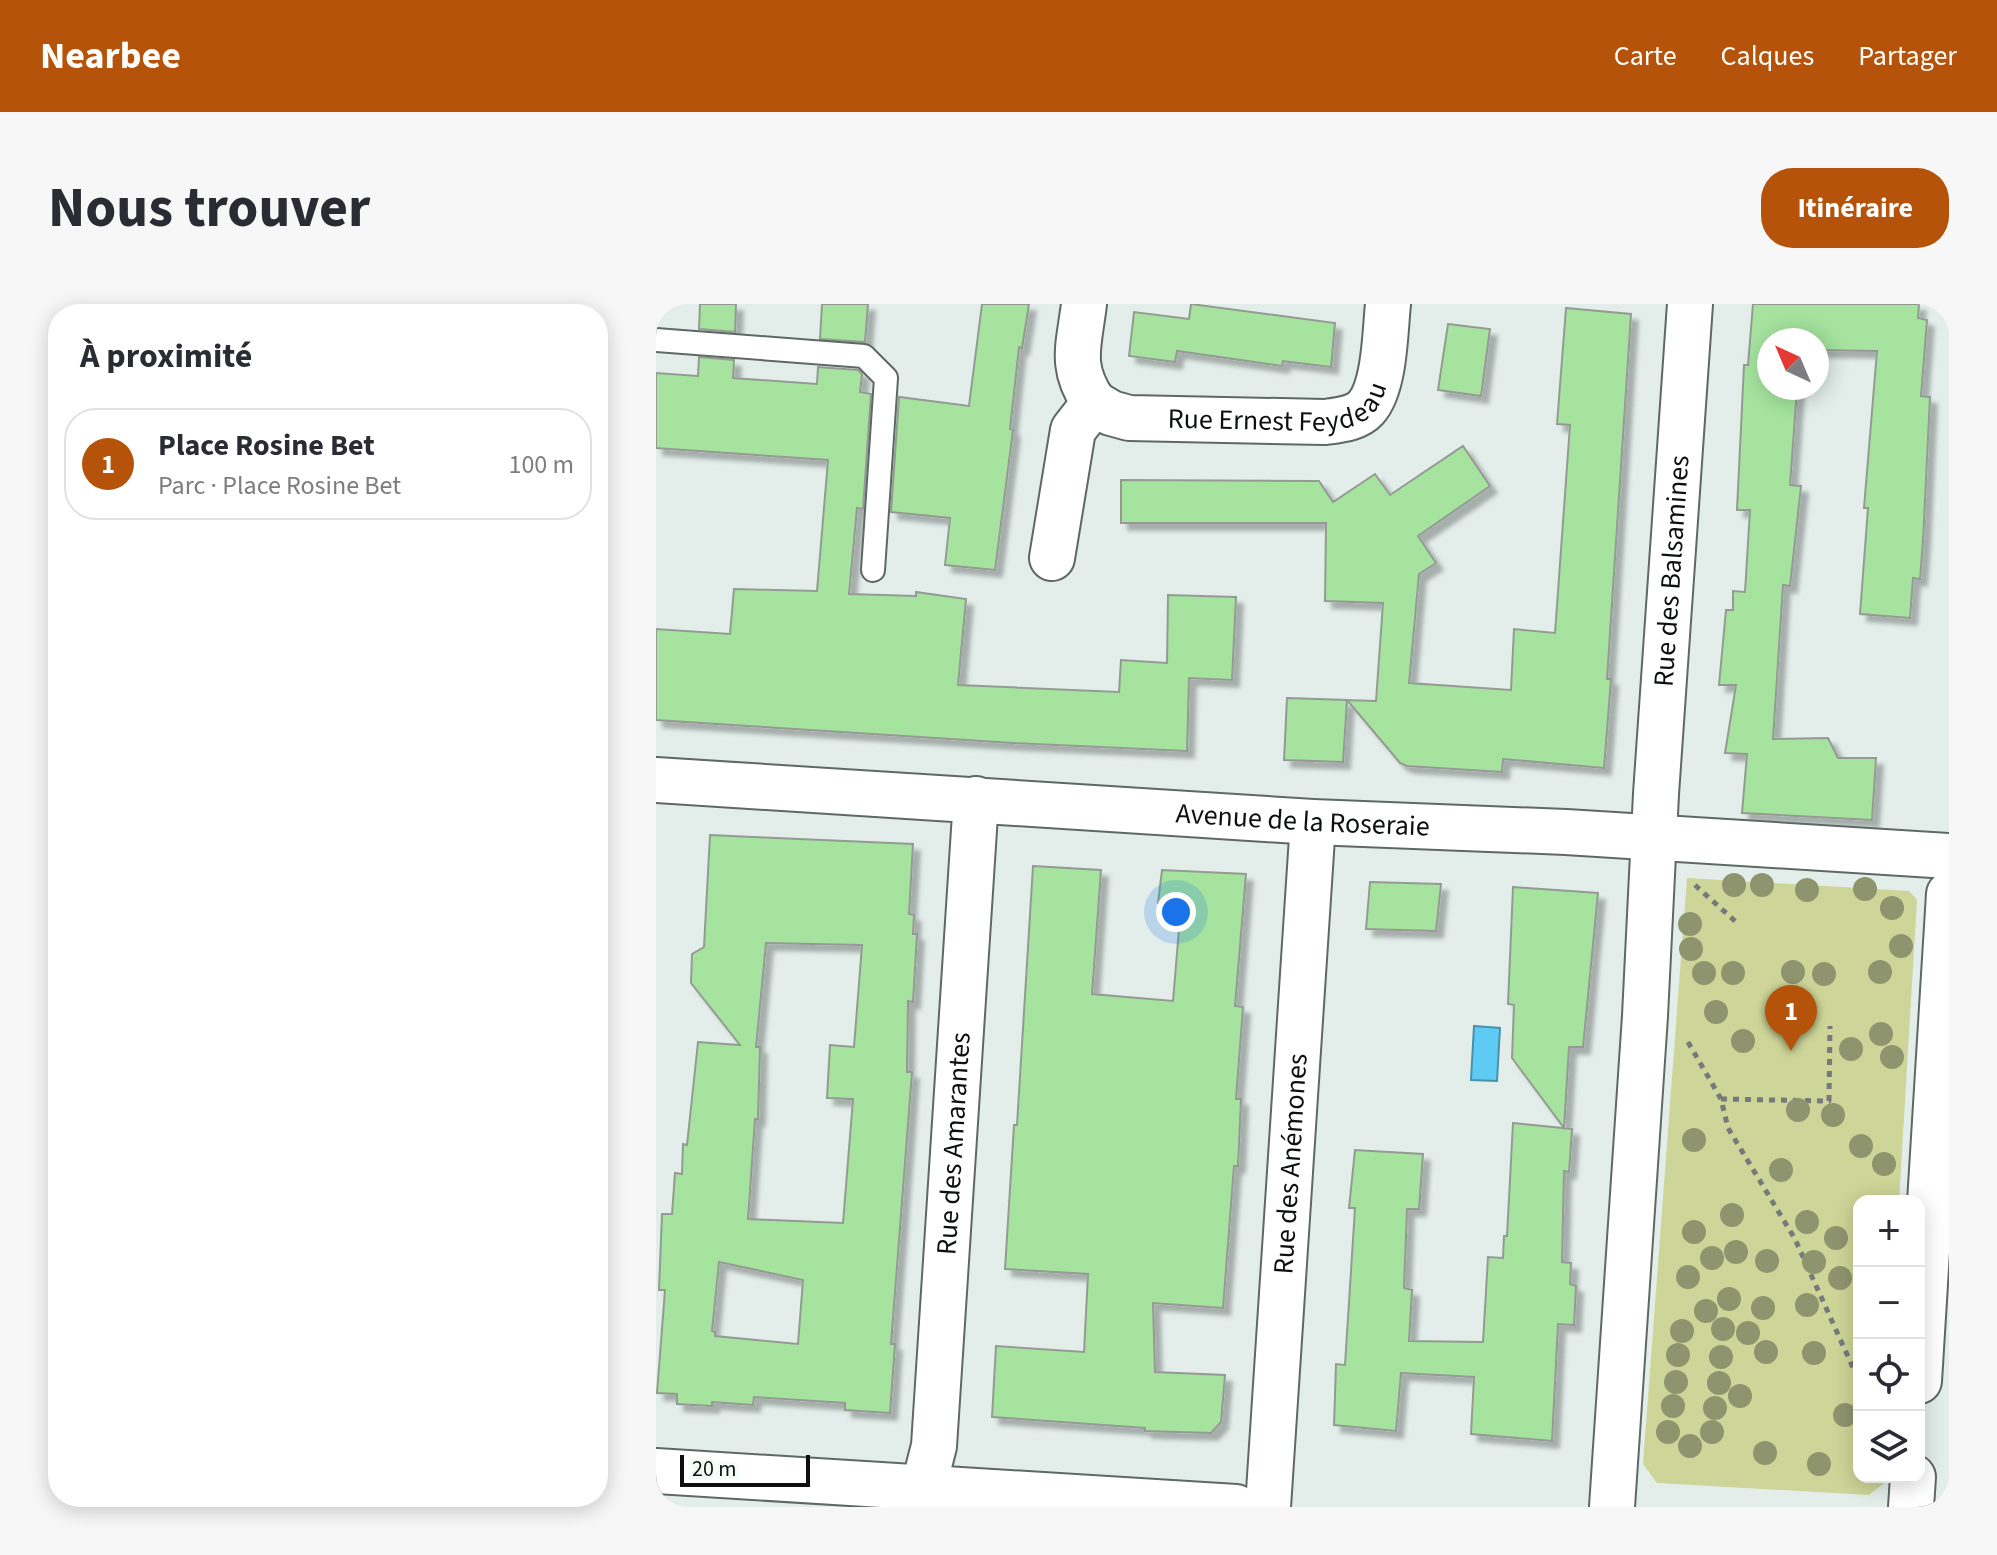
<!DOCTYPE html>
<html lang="fr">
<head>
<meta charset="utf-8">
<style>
  body { margin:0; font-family:"Source Sans 3",sans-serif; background:#f7f7f7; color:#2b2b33 }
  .controls { position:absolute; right:24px; bottom:24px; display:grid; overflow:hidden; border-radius:16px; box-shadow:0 4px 20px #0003 }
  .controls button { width:72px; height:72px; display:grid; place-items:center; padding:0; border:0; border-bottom:2px solid #e1e1e2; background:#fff; color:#2b2b33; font:40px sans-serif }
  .compass { position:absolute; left:1101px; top:24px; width:72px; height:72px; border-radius:50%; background:#fff; box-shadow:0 4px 20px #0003; rotate:316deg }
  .scale { position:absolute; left:24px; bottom:20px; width:130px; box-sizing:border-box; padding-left:8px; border:4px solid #0d100f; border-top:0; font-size:22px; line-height:28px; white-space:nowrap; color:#0d100f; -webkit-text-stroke:6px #f1fcf7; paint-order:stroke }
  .you { position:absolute; left:520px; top:608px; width:28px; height:28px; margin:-20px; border:6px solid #fff; border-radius:50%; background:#1a73e8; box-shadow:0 0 0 12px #1a73e833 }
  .badge { display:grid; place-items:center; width:52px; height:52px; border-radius:50%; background:#b45309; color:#fff; font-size:26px; font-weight:700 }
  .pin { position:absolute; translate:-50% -66px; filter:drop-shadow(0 2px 4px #0008) }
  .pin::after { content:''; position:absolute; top:42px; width:28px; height:24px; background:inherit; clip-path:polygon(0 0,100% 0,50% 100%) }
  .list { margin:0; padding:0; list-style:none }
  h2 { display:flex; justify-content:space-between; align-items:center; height:104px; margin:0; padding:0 32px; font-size:34px }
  h2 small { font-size:26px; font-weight:400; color:#7c7c81 }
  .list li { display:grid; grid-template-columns:52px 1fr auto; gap:24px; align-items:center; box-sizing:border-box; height:112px; margin:0 16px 16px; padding:0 16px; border:2px solid #e1e1e2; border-radius:32px }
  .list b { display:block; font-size:30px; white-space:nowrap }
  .list p { margin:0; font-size:26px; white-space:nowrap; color:#7c7c81 }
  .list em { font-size:26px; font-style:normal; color:#7c7c81 }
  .icon { flex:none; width:44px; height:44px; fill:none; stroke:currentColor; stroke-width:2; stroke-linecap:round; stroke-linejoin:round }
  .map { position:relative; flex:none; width:1293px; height:1203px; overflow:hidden; border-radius:32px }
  header { display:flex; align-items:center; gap:48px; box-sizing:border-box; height:112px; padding:0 40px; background:#b45309; color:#fff }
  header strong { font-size:38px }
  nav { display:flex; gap:44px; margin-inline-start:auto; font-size:28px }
  .intro { display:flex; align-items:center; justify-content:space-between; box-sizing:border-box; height:192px; padding:0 48px }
  h1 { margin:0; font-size:56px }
  .button { padding:20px 36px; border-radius:32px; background:#b45309; color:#fff; font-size:28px; font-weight:700 }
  main { display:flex; gap:48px; padding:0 48px }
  aside { flex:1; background:#fff; border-radius:32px; box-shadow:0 4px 20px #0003 }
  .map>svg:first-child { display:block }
  .green { fill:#cdd598 }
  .water { fill:#5fcaf3; stroke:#4692af; stroke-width:2 }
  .building { fill:#a5e39e; stroke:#959b94; stroke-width:2; fill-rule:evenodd; filter:url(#shadow) }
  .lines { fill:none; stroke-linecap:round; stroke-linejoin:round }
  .service-casing { stroke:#5e6864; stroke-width:26 }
  .minor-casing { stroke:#5e6864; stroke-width:48 }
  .path { stroke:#747b79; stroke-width:5; stroke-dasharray:6 6; stroke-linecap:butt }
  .service { stroke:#fff; stroke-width:22 }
  .minor { stroke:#fff; stroke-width:44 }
  .tree { fill:#8e956e }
  .labels { text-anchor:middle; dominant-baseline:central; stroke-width:6; stroke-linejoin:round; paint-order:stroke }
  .street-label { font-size:28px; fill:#0d100f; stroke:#f1fcf7 }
</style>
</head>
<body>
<header>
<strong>Nearbee</strong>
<nav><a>Carte</a><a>Calques</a><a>Partager</a></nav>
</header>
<div class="intro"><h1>Nous trouver</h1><a class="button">Itinéraire</a></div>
<main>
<aside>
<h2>À proximité<small></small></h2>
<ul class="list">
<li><span class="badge">1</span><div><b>Place Rosine Bet</b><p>Parc · Place Rosine Bet</p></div><em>100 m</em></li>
</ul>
</aside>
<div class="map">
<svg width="1293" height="1203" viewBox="0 0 1293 1203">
  <defs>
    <filter id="shadow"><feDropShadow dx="7" dy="7" stdDeviation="2" flood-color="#0004"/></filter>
  </defs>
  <rect width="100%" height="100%" fill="#e3eeea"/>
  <!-- green -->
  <path class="green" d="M1031,574L1253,587L1261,596L1243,897H1203V1173H1227V1180L1213,1191L1001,1179L987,1160Z"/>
  <!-- water -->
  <path class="water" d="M818,722L844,724L841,777L815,776Z"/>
  <!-- building -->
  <path class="building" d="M44,0H80L79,28L43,25Z
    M166,0H212L209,38L164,35Z
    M326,0H373L366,44L363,43L354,125L357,126L339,266L289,261L294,214L235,208L243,93L313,102Z
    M535,0L679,19L675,63L627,57L626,62L521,47L519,58L473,52L478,8L533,15Z
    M1097,0H1263L1262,14L1271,16L1265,92L1274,93L1267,237L1264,275L1257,274L1254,314L1204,310L1212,204H1208L1221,47L1161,46V36H1113V84H1141L1134,181L1145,182L1134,282L1127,281L1117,435L1172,434L1182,454H1220L1216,516L1086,509L1091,450L1069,449L1080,381H1063L1070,306H1077V287L1089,288L1094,206H1081L1088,61H1092Z
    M910,4L975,10L951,375H955L948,464L847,455L846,468L751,462L744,459L691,396L720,397L727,299L669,297L670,219H465V176L663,177L677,198L719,170L734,191L807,142L834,182L762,232L780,259L763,270L753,379L855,386L858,325L899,329L914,121L901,120Z
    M792,20L834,25L825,92L782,86Z
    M43,53L78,56L77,74L161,80L162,63L202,66L206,70L204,88L215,90L207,205L201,204L193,290L260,292V288L310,295L302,381L463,388L465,356L511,359L512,291L580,293L576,376L533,374L531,447L357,439L0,416V325L74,330L78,285L161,287L172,156L0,144V69L42,72Z
    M631,394L691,396L687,458L628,456Z
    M54,531L257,540L253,610L258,611L257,630H261L257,698L252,697L251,768H256L235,1040H239L234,1109L189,1106V1099L98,1093L97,1101L56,1098V1102L21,1100V1090L1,1089L9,986H3L6,910H16L19,869L26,870L27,840L31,841L42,738L84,741L35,679L36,650L48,643ZM110,639L206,641L198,743L174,741L171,794L197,795L187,919L92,915L99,815H102L104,743H100ZM63,958L147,976L142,1040L59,1032V1028L56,1027Z
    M377,562L445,566L436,690L517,697L525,601L502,599L506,566L590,570L579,702L587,703L580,795H585L582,862H578L567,1004L497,999L499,1068L569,1071L565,1118L555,1129L489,1127V1124L336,1113L340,1042L428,1048L432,970L349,965L358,821H361Z
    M714,578L785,580L780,627L710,625Z
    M857,583L942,589L927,743H913L908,824L856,754L858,701L852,700Z
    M857,819L916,825L913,868L908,867L906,958L915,959L914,980L920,982L918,1021L902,1020L896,1137L815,1130L818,1073L745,1069L740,1127L678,1121L680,1060L689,1061L699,904H693L699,846L767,850L763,905H751L748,984L756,986L753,1037L827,1038L832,953L847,954L848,932H851Z"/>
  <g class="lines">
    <defs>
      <path id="service" d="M0,36L208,52L230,74L217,266"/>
      <g id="minor">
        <path id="s1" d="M438,99L455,109L473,114L669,118C683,116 700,115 710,104C729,83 729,28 732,0"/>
        <path d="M396,254L417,126L438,99C413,62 423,42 428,0"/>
        <path id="s2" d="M0,476L657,518L910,528L1293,552"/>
        <path d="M1263,1077L1293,590"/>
        <path d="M0,1167L580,1203"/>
        <path id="s3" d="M253,1203L268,1181L278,1142L320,495"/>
        <path id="s4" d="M612,1203L657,518"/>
        <path id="s5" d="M956,1203L989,712L1000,490L1034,0"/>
        <path d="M1255,1203L1257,1173"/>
      </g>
    </defs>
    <!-- service casing -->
    <use href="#service" class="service-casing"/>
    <!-- minor casing -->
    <use href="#minor" class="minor-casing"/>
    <!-- path -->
    <path class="path" d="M1039,581L1080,618
      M1032,738L1065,795L1072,824L1139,935L1203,1077
      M1065,795L1173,797L1174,722"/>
    <!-- service -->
    <use href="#service" class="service"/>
    <!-- minor -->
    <use href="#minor" class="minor"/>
  </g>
  <!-- trees -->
  <g class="tree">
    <circle cx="1078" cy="581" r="12"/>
    <circle cx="1106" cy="581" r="12"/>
    <circle cx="1209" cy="585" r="12"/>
    <circle cx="1151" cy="586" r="12"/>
    <circle cx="1236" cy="604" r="12"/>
    <circle cx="1034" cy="620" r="12"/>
    <circle cx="1245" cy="642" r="12"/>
    <circle cx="1035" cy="645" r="12"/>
    <circle cx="1137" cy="668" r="12"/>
    <circle cx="1224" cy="668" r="12"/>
    <circle cx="1048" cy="669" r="12"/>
    <circle cx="1077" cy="669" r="12"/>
    <circle cx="1168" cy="670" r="12"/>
    <circle cx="1060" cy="708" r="12"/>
    <circle cx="1225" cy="730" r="12"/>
    <circle cx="1087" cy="737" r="12"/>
    <circle cx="1195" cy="745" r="12"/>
    <circle cx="1236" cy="753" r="12"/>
    <circle cx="1142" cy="806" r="12"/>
    <circle cx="1177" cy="811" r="12"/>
    <circle cx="1038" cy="836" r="12"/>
    <circle cx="1205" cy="842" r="12"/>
    <circle cx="1228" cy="860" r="12"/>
    <circle cx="1125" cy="866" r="12"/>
    <circle cx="1076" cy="911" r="12"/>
    <circle cx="1151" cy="918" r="12"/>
    <circle cx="1038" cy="928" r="12"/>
    <circle cx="1180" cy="934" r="12"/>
    <circle cx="1080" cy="948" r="12"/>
    <circle cx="1056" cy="954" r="12"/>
    <circle cx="1111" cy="957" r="12"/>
    <circle cx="1158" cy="958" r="12"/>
    <circle cx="1032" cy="973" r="12"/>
    <circle cx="1184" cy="974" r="12"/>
    <circle cx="1073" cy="995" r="12"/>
    <circle cx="1151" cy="1001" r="12"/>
    <circle cx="1107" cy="1004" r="12"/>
    <circle cx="1050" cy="1007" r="12"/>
    <circle cx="1067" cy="1025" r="12"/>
    <circle cx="1026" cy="1027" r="12"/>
    <circle cx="1092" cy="1029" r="12"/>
    <circle cx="1110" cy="1048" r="12"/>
    <circle cx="1158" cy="1049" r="12"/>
    <circle cx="1022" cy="1051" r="12"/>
    <circle cx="1065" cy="1053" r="12"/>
    <circle cx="1020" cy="1078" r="12"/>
    <circle cx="1063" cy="1079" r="12"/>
    <circle cx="1084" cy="1092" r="12"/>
    <circle cx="1017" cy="1102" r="12"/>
    <circle cx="1059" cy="1104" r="12"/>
    <circle cx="1189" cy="1111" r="12"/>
    <circle cx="1012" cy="1128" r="12"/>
    <circle cx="1056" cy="1128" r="12"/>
    <circle cx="1034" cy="1142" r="12"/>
    <circle cx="1109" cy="1149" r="12"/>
    <circle cx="1163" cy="1160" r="12"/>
  </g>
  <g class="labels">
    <!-- street labels -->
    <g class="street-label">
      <text stroke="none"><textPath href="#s1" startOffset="192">Rue Ernest Feydeau</textPath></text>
      <text stroke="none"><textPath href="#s5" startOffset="938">Rue des Balsamines</textPath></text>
      <text stroke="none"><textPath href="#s2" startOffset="648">Avenue de la Roseraie</textPath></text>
      <text stroke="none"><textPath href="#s3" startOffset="370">Rue des Amarantes</textPath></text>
      <text stroke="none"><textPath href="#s4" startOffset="344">Rue des Anémones</textPath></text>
    </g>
  </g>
</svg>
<div class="controls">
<button>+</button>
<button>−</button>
<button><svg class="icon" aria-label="locate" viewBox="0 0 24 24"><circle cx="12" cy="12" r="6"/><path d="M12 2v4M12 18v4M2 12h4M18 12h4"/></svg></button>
<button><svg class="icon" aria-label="layers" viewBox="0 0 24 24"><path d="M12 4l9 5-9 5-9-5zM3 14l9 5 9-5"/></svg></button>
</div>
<svg class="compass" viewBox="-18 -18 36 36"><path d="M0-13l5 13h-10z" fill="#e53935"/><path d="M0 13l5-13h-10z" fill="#7c7c81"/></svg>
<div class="scale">20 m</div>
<div class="you"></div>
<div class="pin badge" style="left:1135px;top:747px">1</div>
</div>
</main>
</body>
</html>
